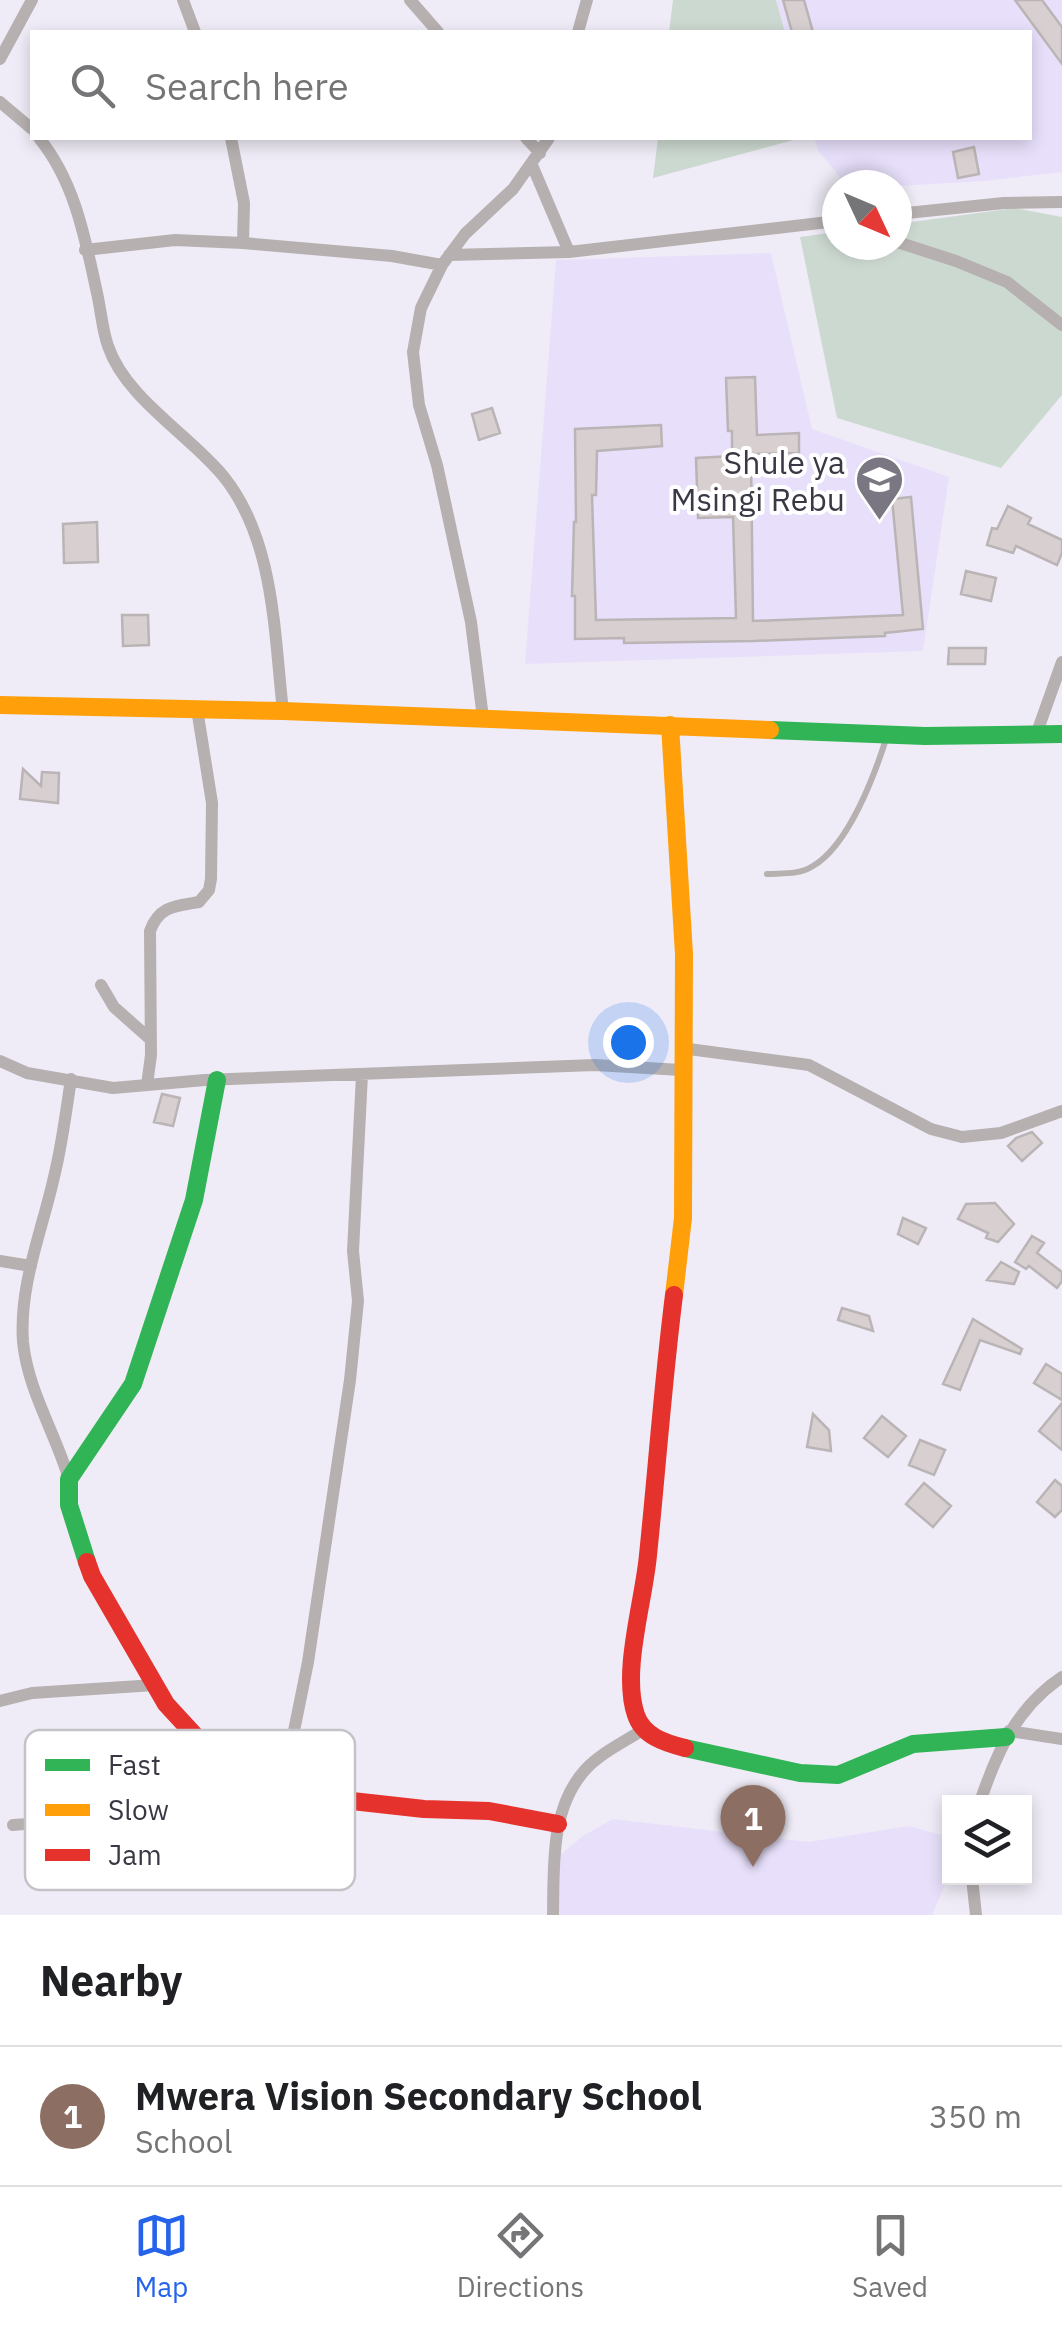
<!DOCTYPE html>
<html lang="en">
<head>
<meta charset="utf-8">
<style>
  body { margin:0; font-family:"IBM Plex Sans",sans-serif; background:#f2f2f2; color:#202124 }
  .controls { position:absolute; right:30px; bottom:30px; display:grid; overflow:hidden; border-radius:0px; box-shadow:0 5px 15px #0003 }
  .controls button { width:90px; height:90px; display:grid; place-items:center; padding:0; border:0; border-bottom:2px solid #e0e0e0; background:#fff; color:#202124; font:50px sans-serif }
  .compass { position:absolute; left:822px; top:170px; width:90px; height:90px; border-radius:50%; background:#fff; box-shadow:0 5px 15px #0003; rotate:134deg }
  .you { position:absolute; left:628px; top:1042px; width:35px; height:35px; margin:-25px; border:8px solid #fff; border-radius:50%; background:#1a73e8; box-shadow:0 0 0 15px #1a73e833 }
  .badge { display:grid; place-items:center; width:65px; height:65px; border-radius:50%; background:#2563eb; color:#fff; font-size:32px; font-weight:700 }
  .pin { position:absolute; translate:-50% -82px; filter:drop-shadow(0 2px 5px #0008) }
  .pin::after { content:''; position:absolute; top:52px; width:35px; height:30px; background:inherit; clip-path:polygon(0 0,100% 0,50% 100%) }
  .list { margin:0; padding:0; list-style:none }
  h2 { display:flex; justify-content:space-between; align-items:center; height:130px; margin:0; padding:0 40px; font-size:42px }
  h2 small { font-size:32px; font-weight:400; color:#757577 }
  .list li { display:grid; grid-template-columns:65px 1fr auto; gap:30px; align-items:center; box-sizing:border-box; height:140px; padding:0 40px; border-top:2px solid #e0e0e0 }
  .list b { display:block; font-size:38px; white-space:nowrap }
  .list p { margin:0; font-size:32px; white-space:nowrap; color:#757577 }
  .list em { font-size:32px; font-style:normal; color:#757577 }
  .icon { flex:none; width:55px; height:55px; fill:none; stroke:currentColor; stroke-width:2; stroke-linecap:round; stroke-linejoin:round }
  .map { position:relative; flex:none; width:1062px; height:1915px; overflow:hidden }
  .search { position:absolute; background:#fff; box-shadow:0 5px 15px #0003; left:30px; right:30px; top:30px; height:110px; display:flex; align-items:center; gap:25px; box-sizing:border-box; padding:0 35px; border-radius:0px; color:#757577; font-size:38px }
  .sheet { height:270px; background:#fff }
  nav { display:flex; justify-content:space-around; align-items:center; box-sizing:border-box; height:140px; border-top:2px solid #e0e0e0; background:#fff; font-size:28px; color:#757577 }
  nav a { display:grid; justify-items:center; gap:5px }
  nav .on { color:#2563eb }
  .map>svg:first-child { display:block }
  .built { fill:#e8e0fb }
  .green { fill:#ccd9d0 }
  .building { fill:#d7cfd0; stroke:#bbb4b6; stroke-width:2.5 }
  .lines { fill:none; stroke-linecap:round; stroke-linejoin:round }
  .lane { stroke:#b7b0b0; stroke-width:6 }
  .street { stroke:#b7b0b0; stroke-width:12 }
  .fast { stroke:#30b455; stroke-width:18 }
  .slow { stroke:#ff9f0a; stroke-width:18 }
  .jam { stroke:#e5322d; stroke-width:18 }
  .labels { text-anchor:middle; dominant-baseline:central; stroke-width:8; stroke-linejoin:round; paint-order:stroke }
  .poi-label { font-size:32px; fill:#3b3845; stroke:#fff; text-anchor:end }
  .key { fill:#fff; stroke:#c4c3c7; stroke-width:2.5 }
  .key-label { font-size:28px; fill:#3b3845 }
</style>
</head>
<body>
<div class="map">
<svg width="1062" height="1915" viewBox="0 0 1062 1915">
  <rect width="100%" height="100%" fill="#efecf7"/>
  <!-- built -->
  <path class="built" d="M776,0H1062V172L984,181L897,186L846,185L818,150L814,138H1030V32H785Z
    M771,253L812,429L949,477L923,651L525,664L556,260Z
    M613,1819L808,1842L909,1826L949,1837V1876L932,1915H555L556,1858L583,1836Z"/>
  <!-- green -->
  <path class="green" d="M673,0H776L785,32H669Z
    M658,138H801L653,178Z
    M1015,208L1062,217V395L1001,468L837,418L800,237L837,232V245H897V224Z"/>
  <!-- building -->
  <path class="building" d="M783,0H804L813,32H792Z
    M1015,0H1042L1062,27V64Z
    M974,147L979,174L958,178L953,152Z
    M755,377L757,435L799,433V453L751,454L753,621L903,615L892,499L911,497L923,629L885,633V636L753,641L624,643V638L575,639V596H572L574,522H576L575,429L661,425L662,446L597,451L596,495H592L596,620L736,618L733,517L698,518L696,458L732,456V431H728L726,378Z
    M492,408L500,433L479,440L472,414Z
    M1008,506L1031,518L1028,524L1062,540V553L1057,565L1016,546L1013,553L987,545L992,528L997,529Z
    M97,522L98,562L64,563L63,524Z
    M966,571L996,578L991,601L961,594Z
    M122,615H148L149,645L123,646Z
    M949,648H986L985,664H948Z
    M23,769L41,786L42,772L59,773L58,803L20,799Z
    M162,1094L180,1098L173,1126L154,1122Z
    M1032,1132L1042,1143L1022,1161L1008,1146L1016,1138Z
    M995,1203L1014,1224L998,1242L986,1238L988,1233L958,1219L966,1204Z
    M903,1218L926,1228L918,1244L898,1234Z
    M1032,1236L1044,1243L1037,1253L1062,1272V1281L1057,1288L1029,1266L1026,1269L1015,1262Z
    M1001,1262L1019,1272L1014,1284L987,1280Z
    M842,1308L869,1316L873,1331L838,1320Z
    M973,1319L1022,1349L1020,1354L980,1340L960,1390L943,1384Z
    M1046,1364L1062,1374V1400L1034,1383Z
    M1062,1403V1450L1039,1431Z
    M813,1414L829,1430L831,1451L807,1447Z
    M882,1416L906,1436L888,1457L864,1438Z
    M920,1440L945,1450L934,1475L909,1465Z
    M1055,1480L1062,1486V1510L1055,1517L1037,1502Z
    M924,1483L951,1506L933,1527L906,1504Z"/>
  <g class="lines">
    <!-- lane -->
    <path class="lane" d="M767,874C783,873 799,875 813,866C849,845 875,774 887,736"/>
    <!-- street -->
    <path class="street" d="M183,0L195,32
      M410,0L438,32
      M578,32L587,0
      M0,59L32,0
      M0,102L32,129
      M39,138C75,182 85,238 97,293C101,310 102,329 108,346C126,399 190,435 224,477C275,541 274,634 283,711
      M231,138L244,203L243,243
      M526,138L540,153
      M532,165L569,252
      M897,214L1004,203L1062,202
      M897,242L956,261L1007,282L1062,325
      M85,250L175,240L243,243L392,256L442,265
      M449,255L569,252L837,221
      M483,718L471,622L437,465L419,405L413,352L421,308L442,265L465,234L513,189L549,138
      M1036,735L1062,662
      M101,985L114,1007L150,1039
      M681,1048L809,1065L931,1129L962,1137L1001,1133L1062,1111
      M0,1061L27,1073L113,1088L205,1080L595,1065L681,1070
      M147,1085L151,1055L150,931C159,906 175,906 199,902L209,890L211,879L212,803L197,709
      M0,1261L31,1266
      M69,1479C55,1432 28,1391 23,1342C19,1285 42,1231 54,1177C62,1145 66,1112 71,1079
      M0,1701L32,1693L155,1685
      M1009,1731L1062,1739
      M282,1790L308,1662L350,1380L358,1301L353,1251L362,1075
      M980,1802C997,1752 1016,1708 1062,1677
      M13,1825C64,1822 121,1815 164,1784C178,1773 189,1756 201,1742
      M972,1878L976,1915
      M553,1915C554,1866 550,1809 585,1770C600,1753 626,1741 644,1729"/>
    <!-- fast -->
    <path class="fast" d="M770,730L925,736L1062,734
      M87,1562L69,1505V1479L133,1384L194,1200L217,1080
      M685,1748L800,1773L838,1775L913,1744L1006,1737"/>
    <!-- slow -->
    <path class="slow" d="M0,705L283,711L770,730
      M670,725L684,954L683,1218L674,1295"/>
    <!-- jam -->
    <path class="jam" d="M674,1295C663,1382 657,1468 648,1555C644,1601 621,1672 636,1715C643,1736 665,1743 685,1748
      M87,1562L92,1576L166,1704L201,1742L239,1769L289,1794L424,1809L489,1811L558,1824"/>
  </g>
  <!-- icons -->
  <defs>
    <symbol id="school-pin" viewBox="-11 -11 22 30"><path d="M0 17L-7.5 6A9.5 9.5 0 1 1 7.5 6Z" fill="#7a7783" stroke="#fff"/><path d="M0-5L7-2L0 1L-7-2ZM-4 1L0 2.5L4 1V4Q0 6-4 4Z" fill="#fff"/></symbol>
  </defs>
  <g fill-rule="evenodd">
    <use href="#school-pin" x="852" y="452" width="55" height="75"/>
  </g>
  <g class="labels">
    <!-- poi labels -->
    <g class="poi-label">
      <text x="845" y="462">Shule ya<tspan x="845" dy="37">Msingi Rebu</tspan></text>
    </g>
  </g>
  <!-- legend -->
  <rect x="25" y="1730" width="330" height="160" rx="15" class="key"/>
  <rect x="45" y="1759" width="45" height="12" fill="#30b455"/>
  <rect x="45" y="1804" width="45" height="12" fill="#ff9f0a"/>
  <rect x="45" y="1849" width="45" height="12" fill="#e5322d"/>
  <g class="key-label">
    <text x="108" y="1775">Fast</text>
    <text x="108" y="1820">Slow</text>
    <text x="108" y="1865">Jam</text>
  </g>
</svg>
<div class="controls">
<button><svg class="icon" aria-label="layers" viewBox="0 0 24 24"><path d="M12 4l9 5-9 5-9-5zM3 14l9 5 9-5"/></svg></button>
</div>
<svg class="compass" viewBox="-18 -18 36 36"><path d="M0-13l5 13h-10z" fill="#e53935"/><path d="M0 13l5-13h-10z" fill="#757577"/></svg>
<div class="you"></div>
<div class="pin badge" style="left:753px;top:1867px;background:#8d6e63">1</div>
<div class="search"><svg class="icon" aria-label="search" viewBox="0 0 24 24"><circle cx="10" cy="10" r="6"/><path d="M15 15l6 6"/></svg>Search here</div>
</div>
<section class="sheet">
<h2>Nearby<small></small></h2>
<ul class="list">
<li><span class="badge" style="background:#8d6e63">1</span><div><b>Mwera Vision Secondary School</b><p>School</p></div><em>350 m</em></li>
</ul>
</section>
<nav>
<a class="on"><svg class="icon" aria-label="map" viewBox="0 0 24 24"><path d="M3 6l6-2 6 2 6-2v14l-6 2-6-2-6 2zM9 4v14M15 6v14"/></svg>Map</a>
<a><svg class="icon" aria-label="directions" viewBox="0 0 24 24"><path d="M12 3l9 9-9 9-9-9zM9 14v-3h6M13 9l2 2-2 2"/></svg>Directions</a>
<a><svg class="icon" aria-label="saved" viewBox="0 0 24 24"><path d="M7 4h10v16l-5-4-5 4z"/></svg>Saved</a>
</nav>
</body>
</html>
